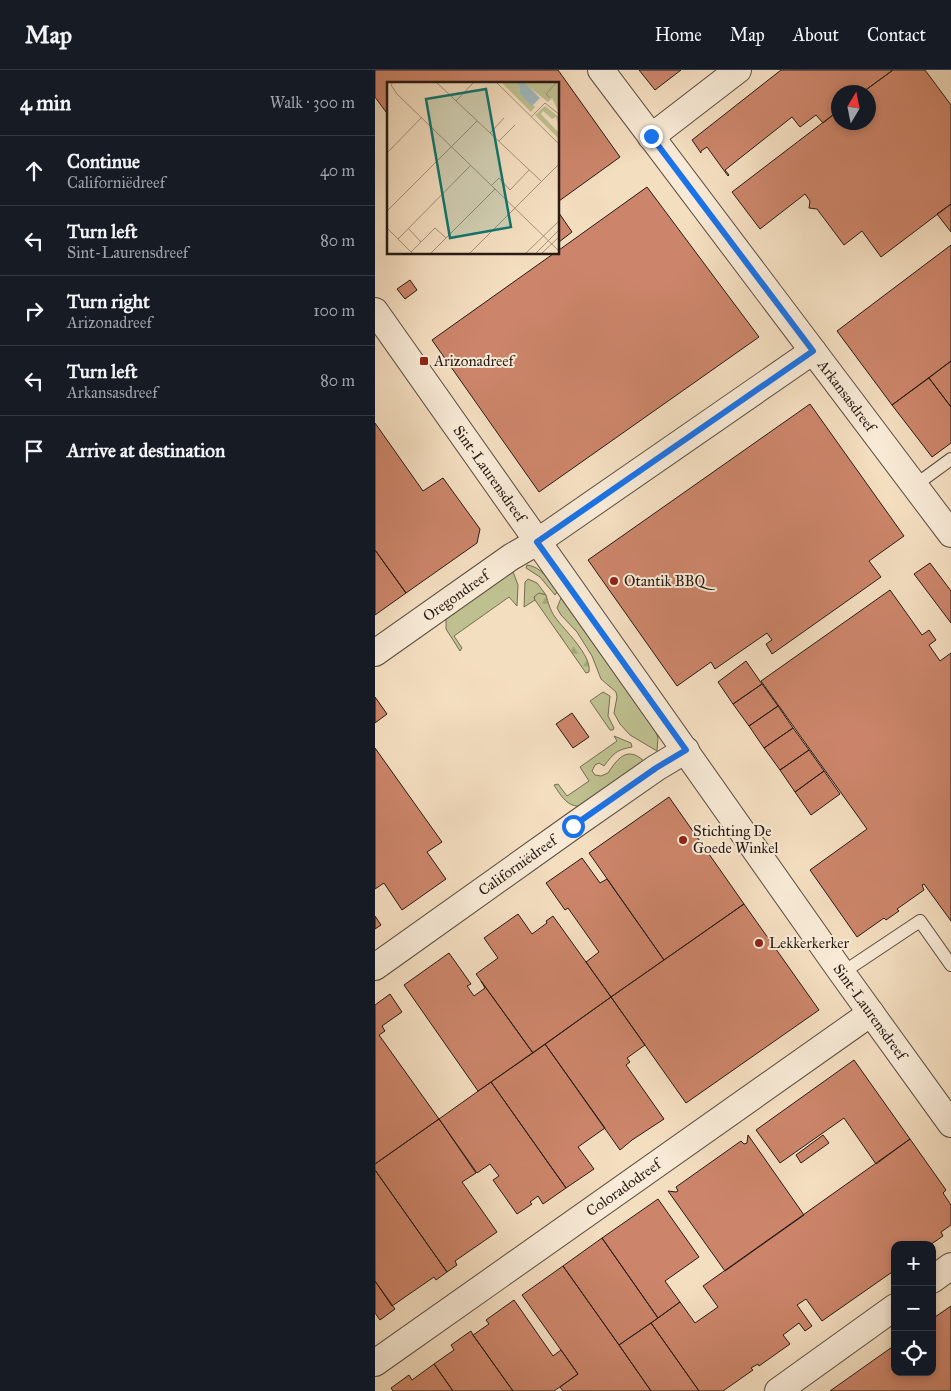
<!DOCTYPE html>
<html lang="en">
<head>
<meta charset="utf-8">
<style>
  body { margin:0; font-family:"IM FELL Great Primer",serif; background:#20242c; color:#f1f3f6 }
  .controls { position:absolute; right:15px; bottom:15px; display:grid; overflow:hidden; border-radius:10px; box-shadow:0 2px 8px #0003 }
  .controls button { width:45px; height:45px; display:grid; place-items:center; padding:0; border:0; border-bottom:1px solid #363941; background:#171b24; color:#f1f3f6; font:25px sans-serif }
  .compass { position:absolute; left:456px; top:15px; width:45px; height:45px; border-radius:50%; background:#171b24; box-shadow:0 2px 8px #0003; rotate:10deg }
  .stop { position:absolute; width:15px; height:15px; margin:-11px; border:4px solid #1a73e8; border-radius:50%; background:#fff }
  .stop.end { background:#1a73e8; border-color:#fff; box-shadow:0 1px 5px #0008 }
  .list { margin:0; padding:0; list-style:none }
  h2 { display:flex; justify-content:space-between; align-items:center; height:65px; margin:0; padding:0 20px; font-size:21px }
  h2 small { font-size:16px; font-weight:400; color:#9ea1a6 }
  .list li { display:grid; grid-template-columns:32px 1fr auto; gap:15px; align-items:center; box-sizing:border-box; height:70px; padding:0 20px; border-top:1px solid #363941 }
  .list b { display:block; font-size:19px; white-space:nowrap }
  .list p { margin:0; font-size:16px; white-space:nowrap; color:#9ea1a6 }
  .list em { font-size:16px; font-style:normal; color:#9ea1a6 }
  .icon { flex:none; width:28px; height:28px; fill:none; stroke:currentColor; stroke-width:2; stroke-linecap:round; stroke-linejoin:round }
  .map { position:relative; flex:none; width:576px; height:1321px; overflow:hidden }
  header { display:flex; align-items:center; gap:30px; box-sizing:border-box; height:70px; padding:0 25px; background:#171b24; border-bottom:1px solid #363941 }
  header strong { font-size:24px }
  nav { display:flex; gap:28px; margin-inline-start:auto; font-size:18px }
  main { display:flex }
  aside { flex:1; background:#171b24 }
  .map>svg:first-child { display:block }
  .green { fill:#bfc090; stroke:#736e53 }
  .forest { fill:url(#forest-firs); stroke:#736e53 }
  .building { fill:#cc856a; stroke:#271b16 }
  .lines { fill:none; stroke-linecap:round; stroke-linejoin:round }
  .service-casing { stroke:#5a4c40; stroke-width:14 }
  .minor-casing { stroke:#5a4c40; stroke-width:28 }
  .service { stroke:#f8ead6; stroke-width:12 }
  .minor { stroke:#f8ead6; stroke-width:26 }
  .route { stroke:#1a73e8; stroke-width:6 }
  .poi-dot { fill:#8f2418; stroke:#f8ead6; stroke-width:2 }
  .labels { text-anchor:middle; dominant-baseline:central; stroke-width:4; stroke-linejoin:round; paint-order:stroke }
  .poi-label { font-size:15px; fill:#271b16; stroke:#f8ead6; text-anchor:start }
  .street-label { font-size:15px; fill:#271b16; stroke:#f8ead6 }
  .inset-road { fill:none; stroke:#a2907c; stroke-width:1 }
  .view { fill:#0f766e; fill-opacity:0.15; stroke:#0f766e; stroke-width:2.5 }
  .inset-edge { fill:none; stroke:#271b16; stroke-width:2.5 }
</style>
</head>
<body>
<header>
<strong>Map</strong>
<nav><a>Home</a><a>Map</a><a>About</a><a>Contact</a></nav>
</header>
<main>
<aside>
<h2>4 min<small>Walk · 300 m</small></h2>
<ul class="list">
<li><svg class="icon" aria-label="ahead" viewBox="0 0 24 24"><path d="M12 20V5M6 11l6-6 6 6"/></svg><div><b>Continue</b><p>Californiëdreef</p></div><em>40 m</em></li>
<li><svg class="icon" aria-label="left" viewBox="0 0 24 24"><path d="M17 20v-9H6M10 6l-5 5 5 5"/></svg><div><b>Turn left</b><p>Sint-Laurensdreef</p></div><em>80 m</em></li>
<li><svg class="icon" aria-label="right" viewBox="0 0 24 24"><path d="M7 20v-9h11M14 6l5 5-5 5"/></svg><div><b>Turn right</b><p>Arizonadreef</p></div><em>100 m</em></li>
<li><svg class="icon" aria-label="left" viewBox="0 0 24 24"><path d="M17 20v-9H6M10 6l-5 5 5 5"/></svg><div><b>Turn left</b><p>Arkansasdreef</p></div><em>80 m</em></li>
<li><svg class="icon" aria-label="arrive" viewBox="0 0 24 24"><path d="M6 21V4h12l-3 4 3 4H6"/></svg><div><b>Arrive at destination</b></div></li>
</ul>
</aside>
<div class="map">
<svg width="576" height="1321" viewBox="0 0 576 1321">
  <defs>
    <pattern id="forest-firs" width="22" height="20" patternUnits="userSpaceOnUse" patternTransform="scale(1.25)"><rect width="22" height="20" fill="#bfc090"/><path d="M5 1l3.5 6h-7zM16 11l3.5 6h-7z" fill="#a4a47b"/></pattern>
  </defs>
  <rect width="100%" height="100%" fill="#f4dec0"/>
  <filter id="stains"><feTurbulence type="fractalNoise" baseFrequency=".004" numOctaves="4"/><feColorMatrix values="0 0 0 0 .2 0 0 0 0 .09 0 0 0 0 .02 0 0 0 .5 -.17"/></filter>
  <radialGradient id="worn" r=".72"><stop offset=".6" stop-color="#630" stop-opacity="0"/><stop offset="1" stop-color="#630" stop-opacity=".3"/></radialGradient>
  <!-- green -->
  <path class="green" d="M152,495C167,497 174,510 182,522L180,525L165,507L151,498Z
    M137,499L143,515L142,536L134,527L79,566L87,578L85,581L71,559V548Z
    M153,509L162,513L171,525L168,524L159,527L160,530L149,537L150,512Z
    M186,528L281,662L283,668L282,681L255,665L245,654L239,643L242,627L241,622L226,609L217,586L202,562L186,545L182,538Z
    M228,622L235,626L233,646L239,658L238,660H235L215,631Z
    M239,666L256,673L257,677C241,680 239,683 229,696L224,693L220,695L217,701L220,705L226,706L233,703C244,686 254,675 272,694L207,736C193,738 186,726 179,715L183,714L192,726L214,711L205,697L242,671Z"/>
  <!-- forest -->
  <path class="forest" d="M164,523L171,525C173,532 175,540 180,547C189,560 217,585 214,602L211,603L160,530L159,527Z"/>
  <!-- building -->
  <path class="building" d="M0,0H183L245,87L184,131V14H14V46L0,27Z
    M264,0H306L280,20Z
    M406,0H518L488,22H463V41L448,53L441,45L425,57L417,47L350,100L354,105L353,106L332,77L326,81V83L317,70Z
    M518,0H550L576,35V134L506,187L487,161L469,175L442,139L434,138L435,131L430,124L385,159L357,122L463,41V52H493V22H488Z
    M272,117L384,267L164,422L57,270L178,184H184V180Z
    M576,134V162L562,144Z
    M184,143L197,162L184,172Z
    M576,175V291L517,335L462,261Z
    M35,210L42,220L30,229L22,219Z
    M576,291V337L554,308Z
    M554,308L576,337V373L557,387L517,335Z
    M435,334L529,466L494,491L506,507L397,584L391,574L397,570L392,563L340,599L336,592L302,616L213,490Z
    M0,353L48,421L68,408L105,459L102,473L31,523L0,480Z
    M0,480L31,523L0,545Z
    M555,493L576,521V553L539,504Z
    M515,520L547,565L554,560L561,570L554,575L565,591L576,583V851L549,814L547,815L549,820L522,839L524,841L511,850L509,848L482,867L435,800L492,759L386,611Z
    M371,591L387,614L358,634L343,612Z
    M387,614L403,636L374,656L358,634Z
    M0,627L12,644L0,653Z
    M403,636L418,658L389,678L374,656Z
    M197,643L214,667L198,678L181,654Z
    M418,658L434,680L405,700L389,678Z
    M0,678L67,772L52,782L71,809L27,840L9,813L0,819Z
    M434,680L449,701L420,722L405,700Z
    M449,701L465,724L436,745L420,722Z
    M294,727L369,834L289,890L214,783Z
    M207,788L225,813L232,809L289,890L236,927L211,892L224,882L193,838L190,840L171,813Z
    M369,834L444,940L311,1033L236,927Z
    M143,844L157,864L172,853L171,851L178,846L236,927L158,983L101,904L123,888L109,868Z
    M0,846L6,855L0,859Z
    M74,883L96,914L92,916L99,926L110,918L106,911L158,983L103,1021L29,915Z
    M15,924L27,942L7,956L10,961L4,965L64,1049L0,1094V935Z
    M236,927L270,975L252,988L255,992L251,995L289,1049L257,1070L245,1080L170,974Z
    M170,974L230,1058L203,1077L219,1099L191,1118L116,1012Z
    M479,990L535,1069L501,1094L469,1048L405,1093L381,1060Z
    M116,1012L191,1118L168,1134L163,1126L155,1132L157,1134L142,1144L118,1110L124,1106L115,1094L102,1103L64,1049Z
    M64,1049L101,1103L87,1112L122,1162L80,1191L82,1195L72,1202L0,1100V1094Z
    M373,1065L429,1145L350,1201L293,1121L301,1122L303,1121L301,1117L366,1071L369,1074L372,1073Z
    M448,1065L454,1073L426,1093L421,1085Z
    M535,1069L571,1120L568,1123L576,1135V1155L566,1162L568,1166L555,1175H520V1200L447,1251L431,1229L422,1235L437,1256L430,1261L424,1253L408,1265L415,1274L384,1296L383,1294L376,1298L378,1300L348,1321H324L276,1253L305,1232L320,1253L343,1237L328,1216Z
    M0,1100L72,1202L61,1210L59,1207L17,1236L0,1211Z
    M283,1129L324,1187L290,1211L305,1232L283,1248L227,1168Z
    M227,1168L283,1248L244,1275L188,1196Z
    M188,1196L244,1275L276,1321H188L185,1317L203,1304L147,1225Z
    M0,1211L20,1239L5,1250L0,1243Z
    M139,1230L178,1286L186,1280L203,1304L179,1321H138L98,1265L114,1254L111,1250Z
    M576,1236V1321H455L520,1275V1302H557V1249Z
    M276,1253L324,1321H276L244,1275Z
    M96,1261L98,1265L138,1321H78L59,1294L79,1280L76,1275Z
    M59,1294L78,1321H18L16,1318L34,1305L37,1310Z"/>
  <g class="lines">
    <defs>
      <path id="service" d="M539,416L576,389
        M467,903L545,851L576,895"/>
      <g id="minor">
        <path id="s1" d="M226,0L576,464"/>
        <path d="M276,67L363,0"/>
        <path id="s2" d="M0,241L467,903L576,1054"/>
        <path id="s3" d="M0,583L136,487L162,472L438,281"/>
        <path id="s4" d="M0,897L198,756L281,698L311,680"/>
        <path d="M557,1210L576,1196"/>
        <path id="s5" d="M0,1293L496,943"/>
        <path d="M403,1321L520,1237"/>
      </g>
    </defs>
    <!-- service casing -->
    <use href="#service" class="service-casing"/>
    <!-- minor casing -->
    <use href="#minor" class="minor-casing"/>
    <!-- service -->
    <use href="#service" class="service"/>
    <!-- minor -->
    <use href="#minor" class="minor"/>
  </g>
  <g class="lines">
    <!-- route -->
    <path class="route" d="M198,756L281,698L311,680L162,472L438,281L276,66"/>
  </g>
  <!-- markers -->
  <g class="poi-dot">
    <rect x="44" y="286" width="10" height="10" rx="2.5"/>
    <circle cx="239" cy="511" r="5"/>
    <circle cx="308" cy="770" r="5"/>
    <circle cx="384" cy="873" r="5"/>
  </g>
  <g class="labels">
    <!-- poi labels -->
    <g class="poi-label">
      <text x="59" y="291">Arizonadreef</text>
      <text x="249" y="511">Otantik BBQ</text>
      <text x="318" y="761">Stichting De<tspan x="318" dy="17">Goede Winkel</tspan></text>
      <text x="394" y="873">Lekkerkerker</text>
    </g>
    <!-- street labels -->
    <g class="street-label">
      <text stroke="none"><textPath href="#s1" startOffset="408">Arkansasdreef</textPath></text>
      <text stroke="none"><textPath href="#s2" startOffset="199">Sint-Laurensdreef</textPath></text>
      <text stroke="none"><textPath href="#s3" startOffset="99">Oregondreef</textPath></text>
      <text stroke="none"><textPath href="#s4" startOffset="175">Californiëdreef</textPath></text>
      <text stroke="none"><textPath href="#s2" startOffset="858">Sint-Laurensdreef</textPath></text>
      <text stroke="none"><textPath href="#s5" startOffset="304">Coloradodreef</textPath></text>
    </g>
  </g>
  <!-- overview -->
  <g transform="translate(12 12)">
    <rect width="172" height="172" fill="#f4dec0"/>
    <path d="M114,0H128L133,5L132,11L148,25L144,30ZM158,24L172,35V45L169,35L165,37L156,29L154,32L172,51V57L148,33Z" fill="#bfc090"/>
    <path d="M136,0H172V31L165,16L161,20Z" fill="#bfc090"/>
    <path d="M128,0H137L153,16L145,24L132,11L133,5Z" fill="#a0b9bc"/>
    <path class="inset-road" d="M6,0L4,3L10,12L173,170M49,0L154,99M109,0L173,63M163,16L159,12L170,0M69,19L87,0M144,35L158,21L173,33M103,51L117,36M112,59L128,43M0,71L35,35M105,103L112,96L123,108L142,88M0,129L90,39M0,146L26,172M21,146L34,160M11,157L84,83M24,170L48,146L59,156M43,172L108,107M82,172L173,81M138,172L173,138M148,172L173,147M154,172L173,154"/>
    <path class="view" d="M99,7L124,145L63,156L39,17Z"/>
    <rect width="172" height="172" class="inset-edge"/>
  </g>
  <rect width="100%" height="100%" filter="url(#stains)"/>
  <rect width="100%" height="100%" fill="url(#worn)"/>
</svg>
<div class="controls">
<button>+</button>
<button>−</button>
<button><svg class="icon" aria-label="locate" viewBox="0 0 24 24"><circle cx="12" cy="12" r="6"/><path d="M12 2v4M12 18v4M2 12h4M18 12h4"/></svg></button>
</div>
<svg class="compass" viewBox="-18 -18 36 36"><path d="M0-13l5 13h-10z" fill="#e53935"/><path d="M0 13l5-13h-10z" fill="#9ea1a6"/></svg>
<div class="stop" style="left:198px;top:756px"></div>
<div class="stop end" style="left:276px;top:66px"></div>
</div>
</main>
</body>
</html>
